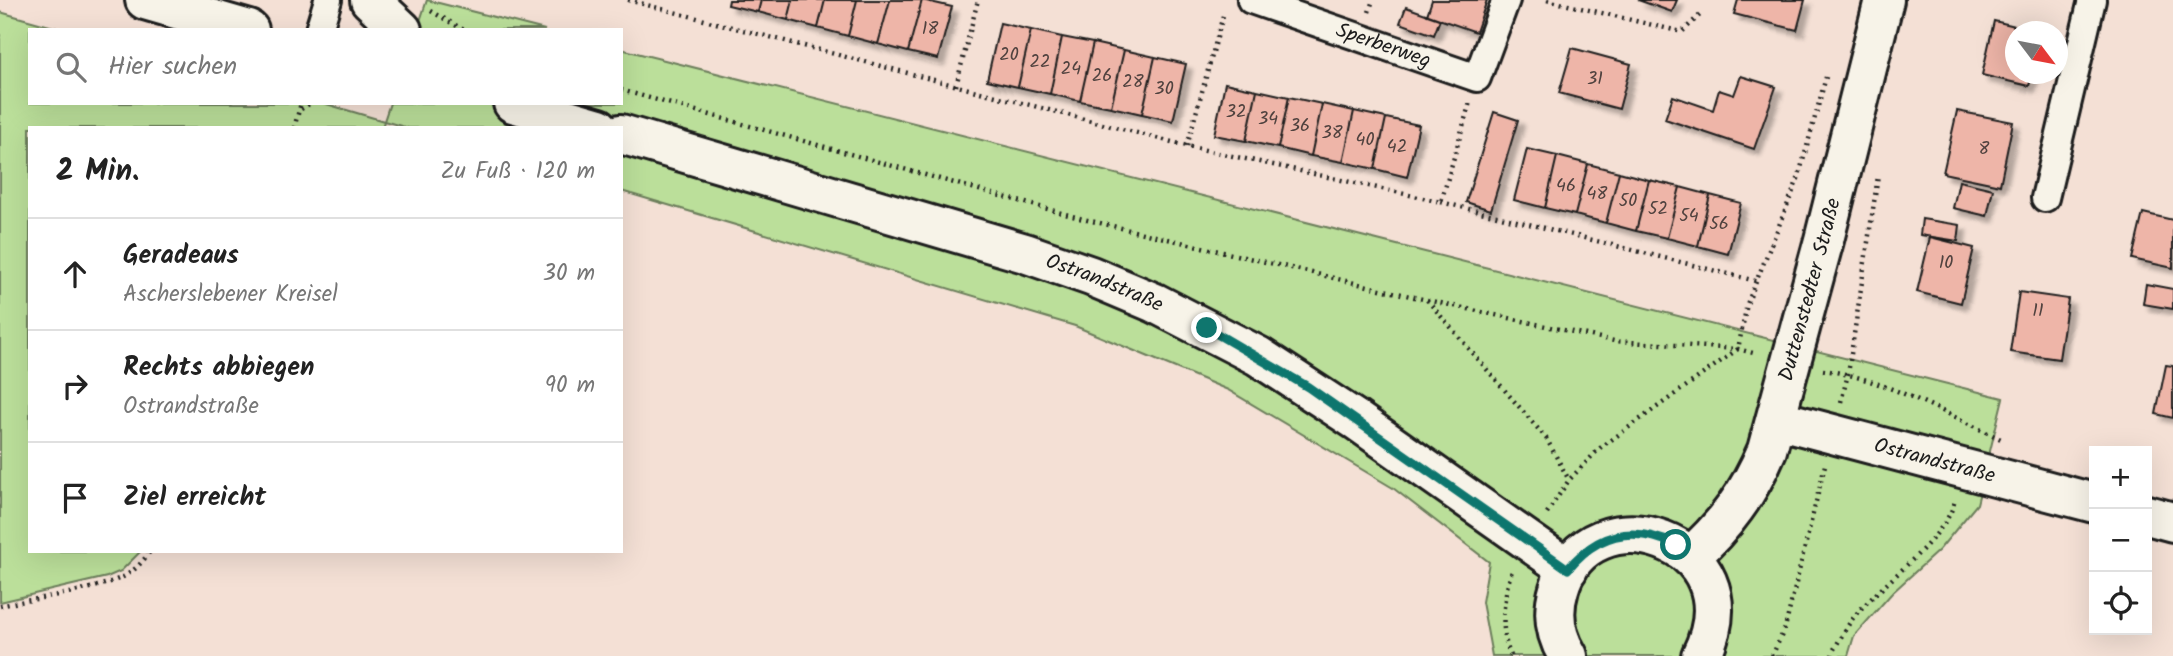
<!DOCTYPE html>
<html lang="de">
<head>
<meta charset="utf-8">
<style>
  body { margin:0; font-family:Kalam,sans-serif; background:#f2f2f2; color:#222 }
  .controls { position:absolute; right:21px; bottom:21px; display:grid; overflow:hidden; border-radius:0px; box-shadow:0 7px 28px #0002 }
  .controls button { width:63px; height:63px; display:grid; place-items:center; padding:0; border:0; border-bottom:2px solid #e0e0e0; background:#fff; color:#222; font:35px sans-serif }
  .compass { position:absolute; left:2005px; top:21px; width:63px; height:63px; border-radius:50%; background:#fff; box-shadow:0 7px 28px #0002; rotate:122deg }
  .stop { position:absolute; width:21px; height:21px; margin:-16px; border:5px solid #0f766e; border-radius:50%; background:#fff }
  .stop.end { background:#0f766e; border-color:#fff; box-shadow:0 2px 7px #0008 }
  .list { margin:0; padding:0; list-style:none }
  h2 { display:flex; justify-content:space-between; align-items:center; height:91px; margin:0; padding:0 28px; font-size:30px }
  h2 small { font-size:23px; font-weight:400; color:#767676 }
  .list li { display:grid; grid-template-columns:46px 1fr auto; gap:21px; align-items:center; box-sizing:border-box; height:112px; padding:0 28px; border-top:2px solid #e0e0e0 }
  .list b { display:block; font-size:26px; white-space:nowrap }
  .list p { margin:0; font-size:23px; white-space:nowrap; color:#767676 }
  .list em { font-size:23px; font-style:normal; color:#767676 }
  .icon { flex:none; width:38px; height:38px; fill:none; stroke:currentColor; stroke-width:2; stroke-linecap:round; stroke-linejoin:round }
  .map { position:relative; flex:none; width:2173px; height:656px; overflow:hidden }
  .search { position:absolute; background:#fff; box-shadow:0 7px 28px #0002; left:28px; top:28px; width:595px; height:77px; display:flex; align-items:center; gap:18px; box-sizing:border-box; padding:0 24px; border-radius:0px; color:#767676; font-size:26px }
  .panel { position:absolute; background:#fff; box-shadow:0 7px 28px #0002; left:28px; top:126px; width:595px; height:427px; border-radius:0px }
  .map>svg:first-child { display:block }
  .green { fill:#bbdf9a; stroke:#6c7e5b; stroke-width:2 }
  .building { fill:#eeb5a8; stroke:#1c1c1c; stroke-width:2; filter:url(#shadow) }
  .lines { fill:none; stroke-linecap:round; stroke-linejoin:round }
  .street-casing { stroke:#1c1c1c; stroke-width:32 }
  .secondary-casing { stroke:#1c1c1c; stroke-width:44 }
  .path { stroke:#1c1c1c; stroke-width:4.5; stroke-dasharray:2 5; stroke-linecap:butt }
  .street { stroke:#f7f3e8; stroke-width:26 }
  .secondary { stroke:#f7f3e8; stroke-width:38 }
  .route { stroke:#0f766e; stroke-width:9 }
  .labels { text-anchor:middle; dominant-baseline:central; stroke-width:7; stroke-linejoin:round; paint-order:stroke }
  .number-label { font-size:18px; fill:#50423f }
  .street-label { font-size:21px; fill:#1c1c1c; stroke:#f7f3e8 }
</style>
</head>
<body>
<div class="map">
<svg width="2173" height="656" viewBox="0 0 2173 656">
  <defs>
    <filter id="shadow"><feDropShadow dx="6" dy="6" stdDeviation="2" flood-color="#0004"/></filter>
  </defs>
  <rect width="100%" height="100%" fill="#f4e0d5"/>
  <filter id="ink" filterUnits="userSpaceOnUse"><feTurbulence type="fractalNoise" baseFrequency=".0143" numOctaves="2"/><feDisplacementMap in="SourceGraphic" scale="14" xChannelSelector="R" yChannelSelector="G"/><feConvolveMatrix kernelMatrix="1 2 1 2 8 2 1 2 1" color-interpolation-filters="sRGB"/></filter>
  <g filter="url(#ink)">
    <!-- green -->
    <path class="green" d="M427,0L545,30H417Z
      M0,12L64,30H30V103H323L384,121L390,103H621V49L2003,398L1977,504L1939,550L1892,593L1854,636L1848,656H1492L1482,602L1489,562L1393,488L1228,390L1075,326L621,191V128H408L384,121L382,128H30V551H141L121,571L107,577L0,602Z"/>
    <!-- building -->
    <path class="building" d="M729,0H761L758,12L728,5Z
      M761,0H793L788,20L758,12Z
      M793,0H825L818,28L788,20Z
      M825,0H857L848,36L818,28Z
      M857,0H890L878,44L848,36Z
      M890,0H922L908,52L878,44Z
      M922,0L952,7L938,59L908,52Z
      M1432,0H1487L1476,32L1427,15Z
      M1638,0H1677L1672,12Z
      M1738,0H1805L1797,30L1734,14Z
      M1406,7L1440,19L1434,35L1400,23Z
      M1994,21L2041,32H2016V74H2032L2029,86L1982,75Z
      M1000,23L1031,30L1018,87L987,80Z
      M1031,30L1062,37L1050,94L1018,87Z
      M1062,37L1093,43L1080,101L1050,94Z
      M1093,43L1124,50L1111,107L1080,101Z
      M1572,48L1631,64L1619,109L1559,93Z
      M1124,50L1155,57L1142,114L1111,107Z
      M1155,57L1186,64L1173,121L1142,114Z
      M1741,76L1776,87L1754,149L1665,119L1673,96L1713,110L1719,90L1734,95Z
      M1225,83L1257,90L1246,141L1214,135Z
      M1257,90L1289,97L1278,148L1246,141Z
      M1289,97L1322,104L1311,156L1278,148Z
      M1322,104L1354,111L1343,162L1311,156Z
      M1354,111L1386,118L1375,169L1343,162Z
      M1957,111L2013,122L2000,185L1943,173Z
      M1494,112L1518,120L1491,210L1466,202Z
      M1386,118L1419,125L1407,177L1375,169Z
      M1527,149L1557,156L1545,208L1514,200Z
      M1557,156L1588,164L1575,215L1545,208Z
      M1588,164L1619,172L1606,223L1575,215Z
      M1619,172L1649,180L1636,231L1606,223Z
      M1649,180L1680,187L1667,238L1636,231Z
      M1959,181L1993,189L1987,216L1953,208Z
      M1680,187L1710,195L1698,246L1667,238Z
      M1710,195L1741,203L1728,254L1698,246Z
      M2143,213L2173,220V268L2132,259Z
      M1922,219L1960,225L1958,241L1920,235Z
      M1930,237L1974,248L1961,303L1917,292Z
      M2146,284L2173,289V309L2143,304Z
      M2019,292L2068,299L2059,359L2010,352Z
      M2166,365L2173,366V418L2156,414Z"/>
    <g class="lines">
      <defs>
        <g id="street">
          <path id="s1" d="M1251,0L1477,78L1506,0"/>
          <path d="M319,30L328,0"/>
          <path d="M2045,198L2092,0"/>
        </g>
        <g id="secondary">
          <path d="M145,0L249,30"/>
          <path d="M370,0L402,30"/>
          <path d="M513,103L599,128"/>
          <path id="s2" d="M621,134L1025,253L1091,276L1155,303L1258,356L1356,420L1568,569"/>
          <path id="s3" d="M1776,419L2094,503"/>
          <path d="M2147,515L2173,522"/>
          <path id="s4" d="M1690,557C1725,526 1749,493 1767,450L1824,240L1884,0"/>
          <path d="M1568,656C1555,635 1552,612 1559,589C1587,487 1759,538 1701,656"/>
        </g>
      </defs>
      <!-- street casing -->
      <use href="#street" class="street-casing"/>
      <!-- secondary casing -->
      <use href="#secondary" class="secondary-casing"/>
      <!-- path -->
      <path class="path" d="M628,0L1187,146L1441,202L1470,102
        M1547,0L1682,32L1701,14
        M431,11L464,30
        M1369,12L1373,0
        M956,86L978,0
        M621,90L1083,219L1427,300L1614,341L1738,349L1757,354
        M301,109L311,103
        M294,128L301,103
        M1187,146L1224,12
        M1441,202L1756,281
        M1427,300L1546,438L1569,480
        M1823,370C1884,378 1948,415 2003,440
        M1841,402L1848,374L1878,176
        M1547,513L1569,480L1600,448L1738,349L1747,304L1798,179L1826,77
        M0,606C35,598 91,592 123,577C133,572 144,561 150,551
        M1511,656C1499,631 1503,596 1512,571
        M1772,656L1785,628L1825,465
        M1832,656L1833,651C1841,638 1849,621 1860,610C1885,582 1949,535 1955,499"/>
      <!-- street -->
      <use href="#street" class="street"/>
      <!-- secondary -->
      <use href="#secondary" class="secondary"/>
    </g>
  </g>
  <g class="lines" filter="url(#ink)">
    <!-- route -->
    <path class="route" d="M1207,328L1308,387L1568,569C1598,532 1634,525 1676,545"/>
  </g>
  <g class="labels">
    <!-- number labels -->
    <g class="number-label">
      <text x="930" y="29">18</text>
      <text x="1009" y="55">20</text>
      <text x="1040" y="62">22</text>
      <text x="1071" y="69">24</text>
      <text x="1102" y="76">26</text>
      <text x="1595" y="79">31</text>
      <text x="1133" y="82">28</text>
      <text x="1164" y="89">30</text>
      <text x="1236" y="112">32</text>
      <text x="1268" y="119">34</text>
      <text x="1300" y="126">36</text>
      <text x="1332" y="133">38</text>
      <text x="1365" y="140">40</text>
      <text x="1397" y="147">42</text>
      <text x="1984" y="149">8</text>
      <text x="1566" y="186">46</text>
      <text x="1597" y="194">48</text>
      <text x="1628" y="201">50</text>
      <text x="1658" y="209">52</text>
      <text x="1689" y="216">54</text>
      <text x="1719" y="224">56</text>
      <text x="1946" y="263">10</text>
      <text x="2038" y="311">11</text>
    </g>
    <!-- street labels -->
    <g class="street-label">
      <text stroke="none"><textPath href="#s1" startOffset="140">Sperberweg</textPath></text>
      <text stroke="none"><textPath href="#s2" startOffset="506">Ostrandstraße</textPath></text>
      <text stroke="none"><textPath href="#s4" startOffset="299">Duttenstedter Straße</textPath></text>
      <text stroke="none"><textPath href="#s3" startOffset="164">Ostrandstraße</textPath></text>
    </g>
  </g>
</svg>
<div class="controls">
<button>+</button>
<button>−</button>
<button><svg class="icon" aria-label="locate" viewBox="0 0 24 24"><circle cx="12" cy="12" r="6"/><path d="M12 2v4M12 18v4M2 12h4M18 12h4"/></svg></button>
</div>
<svg class="compass" viewBox="-18 -18 36 36"><path d="M0-13l5 13h-10z" fill="#e53935"/><path d="M0 13l5-13h-10z" fill="#767676"/></svg>
<div class="stop" style="left:1676px;top:545px"></div>
<div class="stop end" style="left:1207px;top:328px"></div>
<div class="search"><svg class="icon" aria-label="search" viewBox="0 0 24 24"><circle cx="10" cy="10" r="6"/><path d="M15 15l6 6"/></svg>Hier suchen</div>
<section class="panel">
<h2>2 Min.<small>Zu Fuß · 120 m</small></h2>
<ul class="list">
<li><svg class="icon" aria-label="ahead" viewBox="0 0 24 24"><path d="M12 20V5M6 11l6-6 6 6"/></svg><div><b>Geradeaus</b><p>Ascherslebener Kreisel</p></div><em>30 m</em></li>
<li><svg class="icon" aria-label="right" viewBox="0 0 24 24"><path d="M7 20v-9h11M14 6l5 5-5 5"/></svg><div><b>Rechts abbiegen</b><p>Ostrandstraße</p></div><em>90 m</em></li>
<li><svg class="icon" aria-label="arrive" viewBox="0 0 24 24"><path d="M6 21V4h12l-3 4 3 4H6"/></svg><div><b>Ziel erreicht</b></div></li>
</ul>
</section>
</div>
</body>
</html>
